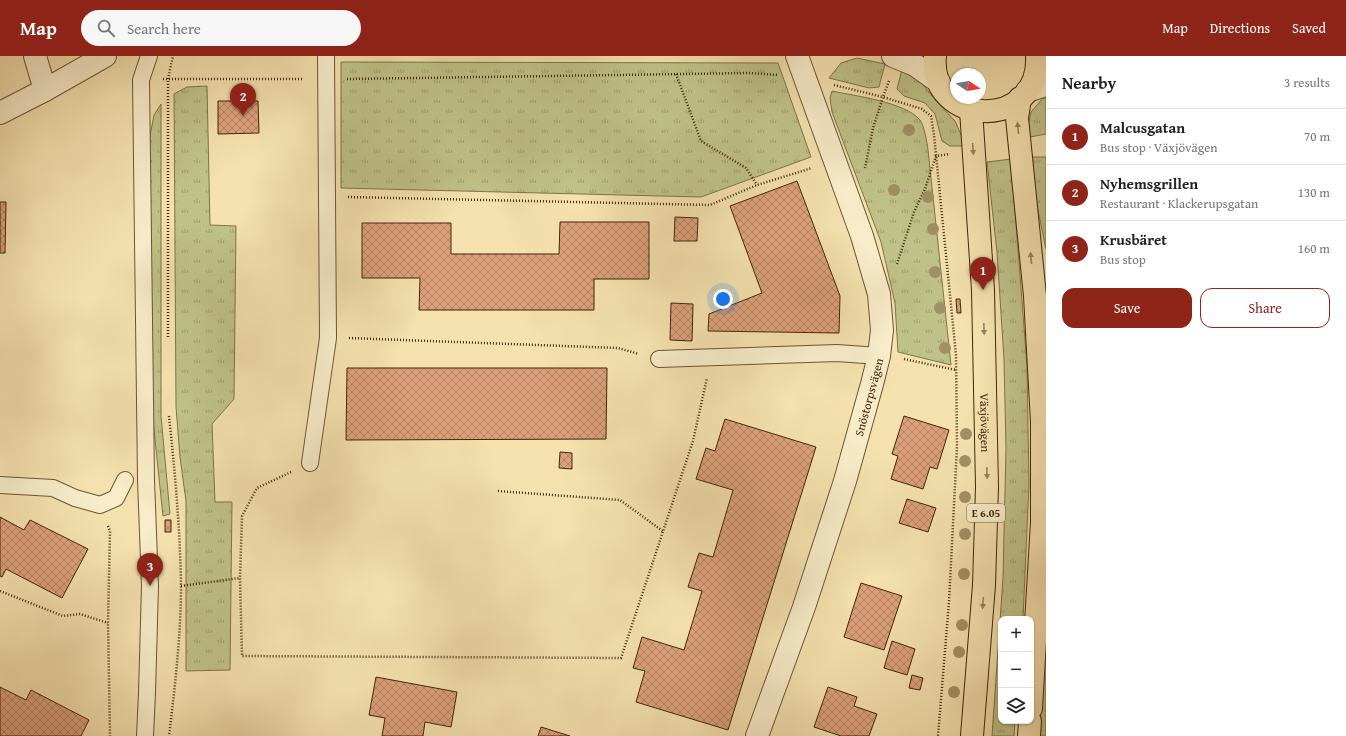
<!DOCTYPE html>
<html lang="en">
<head>
<meta charset="utf-8">
<style>
  body { margin:0; font-family:"Gentium Book Plus",serif; background:#f6f6f6; color:#222 }
  .controls { position:absolute; right:12px; bottom:12px; display:grid; overflow:hidden; border-radius:8px; box-shadow:0 1px 3px #0004 }
  .controls button { width:36px; height:36px; display:grid; place-items:center; padding:0; border:0; border-bottom:1px solid #e0e0e0; background:#fff; color:#222; font:20px sans-serif }
  .compass { position:absolute; left:950px; top:12px; width:36px; height:36px; border-radius:50%; background:#fff; box-shadow:0 1px 3px #0004; rotate:102deg }
  .you { position:absolute; left:723px; top:243px; width:14px; height:14px; margin:-10px; border:3px solid #fff; border-radius:50%; background:#1a73e8; box-shadow:0 0 0 6px #1a73e833 }
  .badge { display:grid; place-items:center; width:26px; height:26px; border-radius:50%; background:#8f2418; color:#fff; font-size:13px; font-weight:700 }
  .pin { position:absolute; translate:-50% -33px; filter:drop-shadow(0 1px 2px #0008) }
  .pin::after { content:''; position:absolute; top:21px; width:14px; height:12px; background:inherit; clip-path:polygon(0 0,100% 0,50% 100%) }
  .list { margin:0; padding:0; list-style:none }
  h2 { display:flex; justify-content:space-between; align-items:center; height:52px; margin:0; padding:0 16px; font-size:17px }
  h2 small { font-size:13px; font-weight:400; color:#767676 }
  .list li { display:grid; grid-template-columns:26px 1fr auto; gap:12px; align-items:center; box-sizing:border-box; height:56px; padding:0 16px; border-top:1px solid #e0e0e0 }
  .list b { display:block; font-size:15px; white-space:nowrap }
  .list p { margin:0; font-size:13px; white-space:nowrap; color:#767676 }
  .list em { font-size:13px; font-style:normal; color:#767676 }
  .actions { display:flex; gap:8px; padding:12px 16px }
  .actions a { flex:1; padding:9px 0; border:1px solid #8f2418; border-radius:12px; text-align:center; font-size:14px; color:#8f2418 }
  .actions .main { background:#8f2418; color:#fff }
  .icon { flex:none; width:22px; height:22px; fill:none; stroke:currentColor; stroke-width:2; stroke-linecap:round; stroke-linejoin:round }
  .map { position:relative; flex:none; width:1046px; height:680px; overflow:hidden }
  header { display:flex; align-items:center; gap:24px; box-sizing:border-box; height:56px; padding:0 20px; background:#8f2418; color:#fff }
  header strong { font-size:19px }
  nav { display:flex; gap:22px; margin-inline-start:auto; font-size:14px }
  .search { width:280px; height:36px; background:#f6f6f6; display:flex; align-items:center; gap:10px; box-sizing:border-box; padding:0 14px; border-radius:22px; color:#767676; font-size:15px }
  main { display:flex }
  aside { flex:1; background:#fff }
  .map>svg:first-child { display:block }
  .grass { fill:url(#grass-tufts); stroke:#807449 }
  .building { fill:url(#building-cross-hatch); stroke:#41250a }
  .lines { fill:none; stroke-linecap:round; stroke-linejoin:round }
  .service-casing { stroke:#6e5433; stroke-width:18 }
  .minor-casing { stroke:#6e5433; stroke-width:24 }
  .tertiary-casing { stroke:#6e5433; stroke-width:24 }
  .trunk-casing { stroke:#41250a; stroke-width:24 }
  .path { stroke:#41250a; stroke-width:2.5; stroke-dasharray:1 2; stroke-linecap:butt }
  .service { stroke:#f8ecca; stroke-width:16 }
  .minor { stroke:#f8ecca; stroke-width:22 }
  .tertiary { stroke:#f8ecca; stroke-width:22 }
  .trunk { stroke:#f4e1ae; stroke-width:22 }
  .tree { fill:#a38f65 }
  .oneway { fill:#9a835c }
  .labels { text-anchor:middle; dominant-baseline:central; stroke-width:3; stroke-linejoin:round; paint-order:stroke }
  .shield { fill:#f8ecca; stroke:#786144; stroke-width:1 }
  .shield-label { font-size:11px; font-weight:bold; fill:#41250a }
  .street-label { font-size:12px; fill:#41250a; stroke:#f8ecca }
</style>
</head>
<body>
<header>
<strong>Map</strong>
<div class="search"><svg class="icon" aria-label="search" viewBox="0 0 24 24"><circle cx="10" cy="10" r="6"/><path d="M15 15l6 6"/></svg>Search here</div>
<nav><a>Map</a><a>Directions</a><a>Saved</a></nav>
</header>
<main>
<div class="map">
<svg width="1046" height="680" viewBox="0 0 1046 680">
  <defs>
    <pattern id="grass-tufts" width="24" height="20" patternUnits="userSpaceOnUse"><rect width="24" height="20" fill="#bfc288"/><path d="M3 7l-1-3M5 7V3M7 7l1-3M15 17l-1-3M17 17v-4M19 17l1-3" fill="none" stroke="#9d9d6d"/></pattern>
    <pattern id="building-cross-hatch" width="8" height="8" patternUnits="userSpaceOnUse"><rect width="8" height="8" fill="#dca07a"/><path d="M0 0l8 8M0 8l8-8" fill="none" stroke="#b48262"/></pattern>
  </defs>
  <rect width="100%" height="100%" fill="#f4e1ae"/>
  <filter id="stains"><feTurbulence type="fractalNoise" baseFrequency=".005" numOctaves="4"/><feColorMatrix values="0 0 0 0 .2 0 0 0 0 .09 0 0 0 0 .02 0 0 0 .5 -.17"/></filter>
  <radialGradient id="worn" r=".72"><stop offset=".6" stop-color="#630" stop-opacity="0"/><stop offset="1" stop-color="#630" stop-opacity=".3"/></radialGradient>
  <!-- grass -->
  <path class="grass" d="M857,2L885,8L879,31L869,32L829,22L841,7Z
    M341,6L778,7L811,101L701,141L341,132Z
    M902,13L920,25L937,46L955,65L966,90H950L942,85L935,58L925,47L904,40L897,33Z
    M207,30L210,169L236,170L234,343L212,368L215,446H232L230,614L186,615V445L180,401L176,351L174,38L187,31Z
    M832,35C855,40 905,46 920,64C924,69 927,86 928,94L951,309L898,296L895,247L881,186L832,56L830,42Z
    M1043,42H1046V78L1025,82L1031,56Z
    M161,48V360L170,458L163,460L154,374L150,303L149,85L154,59Z
    M1031,101H1046V193L1036,145Z
    M1011,103L1027,310L1029,428L1023,563H1001V665H1015L1014,680H992L1003,522L1006,392L1004,303L997,196L987,106Z
    M1046,411V680H1031Z"/>
  <!-- building -->
  <path class="building" d="M218,45H258L259,77L218,78Z
    M797,125L840,240L839,277L708,275L709,258L762,237L730,150Z
    M0,146H6L5,197H0Z
    M675,161L698,162L697,185H674Z
    M560,166H649V223H594V254H419L420,222H362V167H451V198H559Z
    M956,243H960L961,257H957Z
    M671,247L693,248L692,285L670,284Z
    M347,312H607L606,383L346,384Z
    M904,360L949,374L937,413L930,411L923,433L891,423L898,400L892,398Z
    M725,363L816,391L728,674L636,646L645,615L633,612L642,581L684,594L702,535L688,531L699,497L713,501L733,434L696,423L706,392L715,395Z
    M560,396L572,397V413L559,412Z
    M907,443L936,452L928,476L899,467Z
    M0,461L24,474L30,464L88,493L62,542L6,513L2,521L0,520Z
    M165,464H171V476H165Z
    M861,527L902,540L884,594L844,581Z
    M892,585L915,593L907,619L884,612Z
    M912,619L923,622L920,634L909,632Z
    M376,621L457,636L451,671L425,666L423,680H382L385,662L369,659Z
    M0,631L26,644L31,634L89,664L81,680H0Z
    M828,631L857,641L854,650L877,658L869,680H841L814,671Z
    M541,671L570,680H538Z"/>
  <g class="lines">
    <defs>
      <path id="service" d="M659,303L837,297L879,300
        M310,407L328,282L326,0
        M0,429L53,432L75,442L100,449L116,442L125,424
        M145,680L147,637L150,530L146,424L141,24L149,0"/>
      <g id="minor">
        <path d="M35,0L45,34"/>
        <path d="M893,0L915,9L939,26"/>
        <path d="M0,57L45,34L105,0"/>
        <path id="s1" d="M757,680L804,551L845,425L872,328L879,300L882,274L879,238L862,180L797,0"/>
      </g>
      <path id="tertiary" d="M1027,35L1046,29"/>
      <g id="trunk">
        <path d="M935,0C928,72 1041,75 1037,0"/>
        <path d="M1020,42L1017,62L1035,240L1042,366V466L1031,652"/>
        <path id="s2" d="M971,54L983,234L987,431L984,529L972,680"/>
        <path d="M1029,680L1030,665"/>
      </g>
    </defs>
    <!-- service casing -->
    <use href="#service" class="service-casing"/>
    <!-- minor casing -->
    <use href="#minor" class="minor-casing"/>
    <!-- tertiary casing -->
    <use href="#tertiary" class="tertiary-casing"/>
    <!-- trunk casing -->
    <use href="#trunk" class="trunk-casing"/>
    <!-- path -->
    <path class="path" d="M676,18L701,85L746,112L757,129
      M163,23H304
      M347,23L750,17L778,19
      M889,25L883,41L922,53L931,60L934,79L956,299L957,390L949,546L938,680
      M834,29L883,41L873,72L865,112
      M348,141L710,149L757,129L812,112
      M897,208L914,156L925,133L936,100L950,98
      M168,281V23L173,0
      M349,282L618,292L639,298
      M904,303L956,314
      M169,360C175,416 180,472 181,529C181,579 175,630 169,680
      M291,416L257,432L242,460L240,522L242,600L621,602L693,385L707,322
      M498,435L620,444L664,476
      M108,470L110,475L108,567L110,680
      M181,530L240,522
      M0,535L63,560L80,558L108,567"/>
    <!-- service -->
    <use href="#service" class="service"/>
    <!-- minor -->
    <use href="#minor" class="minor"/>
    <!-- tertiary -->
    <use href="#tertiary" class="tertiary"/>
    <!-- trunk -->
    <use href="#trunk" class="trunk"/>
  </g>
  <!-- trees -->
  <g class="tree">
    <circle cx="909" cy="74" r="6"/>
    <circle cx="894" cy="134" r="6"/>
    <circle cx="928" cy="141" r="6"/>
    <circle cx="933" cy="173" r="6"/>
    <circle cx="935" cy="216" r="6"/>
    <circle cx="940" cy="252" r="6"/>
    <circle cx="945" cy="292" r="6"/>
    <circle cx="966" cy="378" r="6"/>
    <circle cx="965" cy="405" r="6"/>
    <circle cx="965" cy="441" r="6"/>
    <circle cx="965" cy="478" r="6"/>
    <circle cx="964" cy="518" r="6"/>
    <circle cx="962" cy="569" r="6"/>
    <circle cx="959" cy="596" r="6"/>
    <circle cx="954" cy="636" r="6"/>
  </g>
  <!-- one-way arrows -->
  <defs><path id="oneway-solid" d="M-6-.8H1V-3.2L6.5 0L1 3.2V.8H-6Z"/></defs>
  <g class="oneway">
    <use href="#oneway-solid" transform="translate(1018 72) rotate(-96)"/>
    <use href="#oneway-solid" transform="translate(973 93) rotate(86)"/>
    <use href="#oneway-solid" transform="translate(1031 202) rotate(-96)"/>
    <use href="#oneway-solid" transform="translate(984 273) rotate(88)"/>
    <use href="#oneway-solid" transform="translate(987 417) rotate(89)"/>
    <use href="#oneway-solid" transform="translate(983 547) rotate(94)"/>
  </g>
  <g class="labels">
    <!-- shield labels -->
    <rect class="shield" x="967" y="448" width="38" height="18" rx="3"/>
    <g class="shield-label">
      <text x="986" y="457">E 6.05</text>
    </g>
    <!-- street labels -->
    <g class="street-label">
      <text stroke="none"><textPath href="#s1" startOffset="357">Snöstorpsvägen</textPath></text>
      <text stroke="none"><textPath href="#s2" startOffset="313">Växjövägen</textPath></text>
    </g>
  </g>
  <rect width="100%" height="100%" filter="url(#stains)"/>
  <rect width="100%" height="100%" fill="url(#worn)"/>
</svg>
<div class="controls">
<button>+</button>
<button>−</button>
<button><svg class="icon" aria-label="layers" viewBox="0 0 24 24"><path d="M12 4l9 5-9 5-9-5zM3 14l9 5 9-5"/></svg></button>
</div>
<svg class="compass" viewBox="-18 -18 36 36"><path d="M0-13l5 13h-10z" fill="#e53935"/><path d="M0 13l5-13h-10z" fill="#767676"/></svg>
<div class="you"></div>
<div class="pin badge" style="left:983px;top:234px">1</div>
<div class="pin badge" style="left:243px;top:60px">2</div>
<div class="pin badge" style="left:150px;top:530px">3</div>
</div>
<aside>
<h2>Nearby<small>3 results</small></h2>
<ul class="list">
<li><span class="badge">1</span><div><b>Malcusgatan</b><p>Bus stop · Växjövägen</p></div><em>70 m</em></li>
<li><span class="badge">2</span><div><b>Nyhemsgrillen</b><p>Restaurant · Klackerupsgatan</p></div><em>130 m</em></li>
<li><span class="badge">3</span><div><b>Krusbäret</b><p>Bus stop</p></div><em>160 m</em></li>
</ul>
<div class="actions"><a class="main">Save</a><a>Share</a></div>
</aside>
</main>
</body>
</html>
